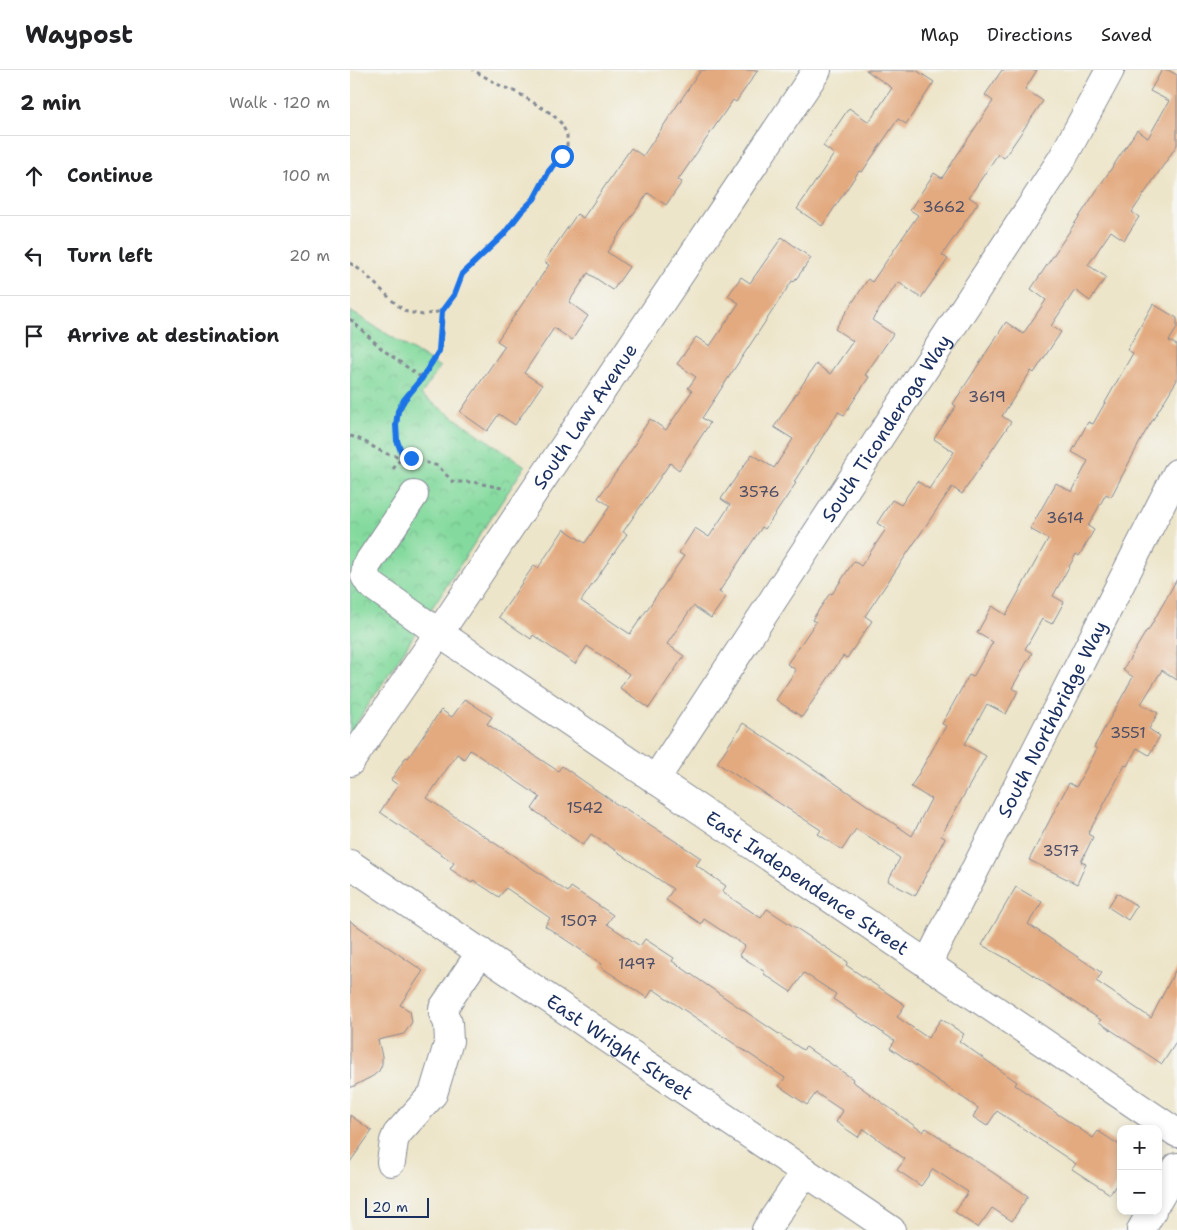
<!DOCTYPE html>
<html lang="en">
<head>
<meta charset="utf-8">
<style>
  body { margin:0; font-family:"Shantell Sans",sans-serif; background:#f2f2f2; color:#202124 }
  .controls { position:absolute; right:15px; bottom:15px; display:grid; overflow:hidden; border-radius:10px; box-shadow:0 2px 8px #0003 }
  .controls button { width:45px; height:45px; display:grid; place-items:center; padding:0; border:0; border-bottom:1px solid #e0e0e0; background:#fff; color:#202124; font:25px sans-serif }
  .scale { position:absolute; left:15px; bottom:12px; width:64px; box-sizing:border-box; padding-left:5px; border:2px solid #1b2f5e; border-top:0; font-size:14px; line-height:18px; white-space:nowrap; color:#1b2f5e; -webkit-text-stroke:4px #f6f6f2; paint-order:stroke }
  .stop { position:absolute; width:15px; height:15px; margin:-11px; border:4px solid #1a73e8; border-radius:50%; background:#fff }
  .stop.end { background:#1a73e8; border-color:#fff; box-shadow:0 1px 5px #0008 }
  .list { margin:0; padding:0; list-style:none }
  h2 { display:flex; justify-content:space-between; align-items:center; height:65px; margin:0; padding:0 20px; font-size:21px }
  h2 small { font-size:16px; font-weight:400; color:#757577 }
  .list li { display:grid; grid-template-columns:32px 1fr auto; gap:15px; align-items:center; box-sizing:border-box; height:80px; padding:0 20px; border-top:1px solid #e0e0e0 }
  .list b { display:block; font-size:19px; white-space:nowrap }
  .list em { font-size:16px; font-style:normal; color:#757577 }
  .icon { flex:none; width:28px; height:28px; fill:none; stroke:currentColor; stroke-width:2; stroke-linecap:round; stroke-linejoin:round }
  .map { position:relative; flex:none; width:827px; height:1160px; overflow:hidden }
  header { display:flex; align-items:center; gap:30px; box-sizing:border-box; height:70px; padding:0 25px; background:#fff; border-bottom:1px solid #e0e0e0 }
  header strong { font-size:24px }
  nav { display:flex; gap:28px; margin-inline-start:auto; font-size:18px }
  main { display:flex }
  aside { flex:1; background:#fff }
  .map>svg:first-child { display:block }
  .park { fill:url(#park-crowns); stroke:#50847e }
  .building { fill:#e3aa80 }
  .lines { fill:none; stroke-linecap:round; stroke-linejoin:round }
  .minor-casing { stroke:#848a94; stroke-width:30 }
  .path { stroke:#848a94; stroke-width:3; stroke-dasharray:4 4; stroke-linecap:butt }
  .minor { stroke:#fff; stroke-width:28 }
  .route { stroke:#1a73e8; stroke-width:6 }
  .labels { text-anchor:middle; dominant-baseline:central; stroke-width:4; stroke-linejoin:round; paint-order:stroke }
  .number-label { font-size:16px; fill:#4d4e66 }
  .street-label { font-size:19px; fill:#1b2f5e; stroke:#f6f6f2 }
</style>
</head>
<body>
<header>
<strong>Waypost</strong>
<nav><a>Map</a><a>Directions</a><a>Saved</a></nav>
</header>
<main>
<aside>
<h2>2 min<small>Walk · 120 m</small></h2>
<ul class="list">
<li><svg class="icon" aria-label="ahead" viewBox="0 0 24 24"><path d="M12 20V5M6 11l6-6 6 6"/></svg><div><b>Continue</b></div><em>100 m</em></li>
<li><svg class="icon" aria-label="left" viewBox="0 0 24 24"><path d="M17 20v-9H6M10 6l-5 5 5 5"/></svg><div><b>Turn left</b></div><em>20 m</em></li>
<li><svg class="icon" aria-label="arrive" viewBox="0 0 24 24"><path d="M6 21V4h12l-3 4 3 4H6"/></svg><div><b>Arrive at destination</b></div></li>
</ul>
</aside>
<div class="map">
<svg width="827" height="1160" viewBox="0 0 827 1160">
  <defs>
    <pattern id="park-crowns" width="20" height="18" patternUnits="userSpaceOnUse" patternTransform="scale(1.25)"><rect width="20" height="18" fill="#84da9e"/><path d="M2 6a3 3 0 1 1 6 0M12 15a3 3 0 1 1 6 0" fill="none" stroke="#71bb8a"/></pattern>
  </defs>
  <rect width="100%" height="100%" fill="#f6f6f2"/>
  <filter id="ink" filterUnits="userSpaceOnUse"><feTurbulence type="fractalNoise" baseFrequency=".02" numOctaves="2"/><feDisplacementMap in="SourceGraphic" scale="10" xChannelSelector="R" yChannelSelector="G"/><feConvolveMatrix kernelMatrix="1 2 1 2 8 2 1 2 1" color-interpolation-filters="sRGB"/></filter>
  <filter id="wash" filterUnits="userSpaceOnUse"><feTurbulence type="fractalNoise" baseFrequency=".0096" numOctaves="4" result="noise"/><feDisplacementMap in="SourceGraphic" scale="20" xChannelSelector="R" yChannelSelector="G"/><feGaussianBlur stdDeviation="1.12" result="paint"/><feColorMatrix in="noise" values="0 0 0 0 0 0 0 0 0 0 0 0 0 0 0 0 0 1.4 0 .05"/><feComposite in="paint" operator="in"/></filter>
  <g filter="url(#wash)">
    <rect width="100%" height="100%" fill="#ede5c9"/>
    <!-- park -->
    <path class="park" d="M0,241L90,297L71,325L175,396L0,663Z"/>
    <g id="blocks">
      <!-- building -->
      <path class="building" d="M351,0H408L386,32L383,30L328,110L332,112L316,135L298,123L257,182L279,197L263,220L238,203L219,232L238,246L222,270L204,258L174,303L192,315L165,355L149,344L137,361L110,342L155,276L147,271L199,195L194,192L227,144L233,148L281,78L293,86Z
        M516,0H566L584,12L556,54L548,49L512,102L509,101L472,156L447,139L484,84L473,76L499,38L519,52L542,18Z
        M652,0H687L675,19L693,31L654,88L648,84L619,127L628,133L592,185L598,189L571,228L548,212L522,250L543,264L515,305L519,307L494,345L488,342L444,412L446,413L415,459L412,457L369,522L376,527L361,548L343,536L317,574L334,586L299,638L270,618L279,604L237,576L225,594L183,565L181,569L149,547L184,495L188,498L214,459L235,473L260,436L248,428L287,372L286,370L300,349L316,360L342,321L338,318L346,307L327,294L346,267L360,276L389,233L378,226L391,207L400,213L432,167L461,188L444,212L442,211L352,348L360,353L329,400L320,393L273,462L277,464L231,531L280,564L334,486L329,483L345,458L359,467L380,435L371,429L402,384L424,398L443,369L424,357L466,294L480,304L503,271L485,259L518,209L522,212L568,145L560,140L584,103L592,108L643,31L635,25Z
        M812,0H818L827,5V75L782,142L789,147L774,170L761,161L738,195L756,207L740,231L725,220L701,256L711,262L684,303L681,301L652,346L661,352L612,424L602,417L515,546L522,551L497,588L493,586L452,647L426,630L446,600L437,594L466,552L462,550L480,523L482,524L504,491L511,496L536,459L527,453L542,430L551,435L567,411L579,419L604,382L584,369L606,336L603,334L656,252L673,264L696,230L681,219L787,60L798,68L819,31L800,21Z
        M803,234L827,248V258L819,271L827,275V310L793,366L761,427L756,424L738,456L744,460L729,486L726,484L703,526L714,532L702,554L692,549L675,579L682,583L662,618L668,621L656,644L637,634L615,674L636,686L591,766L595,768L565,826L538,811L550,788L506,759L492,780L468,764L471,760L367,693L393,653L440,684L441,683L562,766L581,729L561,717L596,656L592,654L619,605L623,607L643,572L627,563L642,536L656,545L698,469L680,459L706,413L722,422L738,391L722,382L738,352L743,354L783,283L777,280Z
        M827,509V610L812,600L791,634L808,643L799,659L810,666L799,685L787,678L777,696L775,695L738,764L743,767L731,792L736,794L727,814L679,790L719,713L726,717L747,679L744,677L783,607L773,600L797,560L798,561Z
        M115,629L142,647L137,654L208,701L212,696L272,738L273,737L351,788L346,795L376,816L372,822L411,848L417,839L498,892L496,895L555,935L547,947L578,968L591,949L614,964L609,971L667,1012L665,1015L743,1068L748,1061L771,1076V1108L760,1124L722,1099L726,1094L647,1041L637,1056L623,1047L628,1038L540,978L545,971L483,929L486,924L454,903L441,922L414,904L415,902L389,885L395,876L354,849L351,854L316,830L323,819L241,764L233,775L182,739L190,727L120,680L114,689L107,684L77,728L218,822L221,817L263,845L257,854L290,876L295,869L324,888L322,891L390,938L453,980L456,977L503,1009L502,1011L573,1062L576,1058L678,1126L662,1151L642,1138L628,1158L605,1142L618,1122L583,1099L571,1116L547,1100L555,1089L514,1059L508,1067L486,1052L493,1041L466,1023L457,1035L429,1016L435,1008L303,919L297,928L251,897L252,894L195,856L200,848L156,818L149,827L123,810L122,813L100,799L104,793L30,742L48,715L41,710L56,687L58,688L91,640L102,647Z
        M666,817L692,832L678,854L752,903L746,911L801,948L827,897V971L812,994L749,952L751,950L666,894L632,875Z
        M767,823L787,836L778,850L758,837Z
        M0,851L73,901L50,935L60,941L62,952L54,964L28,970L32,986V994L29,1001L23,1006L0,1018Z
        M0,1045L22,1061L0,1092Z"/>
    </g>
  </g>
  <g filter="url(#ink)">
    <use href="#blocks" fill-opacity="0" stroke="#848a94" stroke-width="1"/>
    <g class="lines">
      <defs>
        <g id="minor">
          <path id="s1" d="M64,425L16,496L15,506L20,514L89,563L827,1063"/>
          <path id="s2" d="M0,692L89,563L467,0"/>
          <path id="s3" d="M305,710L712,89L760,0"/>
          <path id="s4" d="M0,794L541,1160"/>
          <path id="s5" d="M577,894L827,403"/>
          <path d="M41,1092L44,1071L47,1064L83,1024L99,971L98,953L93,943V938L131,882"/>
          <path d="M808,1130L827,1097"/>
          <path d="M416,1160L455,1102"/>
          <path d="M791,1160L802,1141"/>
        </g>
      </defs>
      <!-- minor casing -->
      <use href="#minor" class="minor-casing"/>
      <!-- path -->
      <path class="path" d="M0,193L13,202L47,235L57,242L73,245L92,241L104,225L112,204L154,165L171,142L184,129L199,101L212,86L217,77V65L212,54L202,44L168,23L151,16L123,0
        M0,249L32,279L72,308
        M0,366C20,370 29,387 53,386C34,338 58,333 80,296C83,291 88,285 89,280C92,268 91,253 92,241
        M43,399L53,386L88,396L103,412H123L156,419"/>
      <!-- minor -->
      <use href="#minor" class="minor"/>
    </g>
  </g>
  <g class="lines" filter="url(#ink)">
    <!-- route -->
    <path class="route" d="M61,388L53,386L47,371L46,355L48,341L54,330L72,308L89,281L92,241L104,225L112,204L154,164L171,142L184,129L199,101L212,86"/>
  </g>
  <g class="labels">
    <!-- number labels -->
    <g class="number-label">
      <text x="594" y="136">3662</text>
      <text x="637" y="326">3619</text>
      <text x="409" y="421">3576</text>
      <text x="715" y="447">3614</text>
      <text x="778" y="662">3551</text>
      <text x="235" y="737">1542</text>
      <text x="711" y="780">3517</text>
      <text x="229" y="850">1507</text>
      <text x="287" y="893">1497</text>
    </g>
    <!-- street labels -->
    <g class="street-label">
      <text stroke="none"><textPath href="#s2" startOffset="418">South Law Avenue</textPath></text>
      <text stroke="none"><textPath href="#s3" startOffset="421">South Ticonderoga Way</textPath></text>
      <text stroke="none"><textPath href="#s5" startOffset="275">South Northbridge Way</textPath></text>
      <text stroke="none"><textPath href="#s1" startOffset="635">East Independence Street</textPath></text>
      <text stroke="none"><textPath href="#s4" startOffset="326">East Wright Street</textPath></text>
    </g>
  </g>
</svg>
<div class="controls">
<button>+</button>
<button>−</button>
</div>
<div class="scale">20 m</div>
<div class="stop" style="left:212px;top:86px"></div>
<div class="stop end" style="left:61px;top:388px"></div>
</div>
</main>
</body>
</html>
